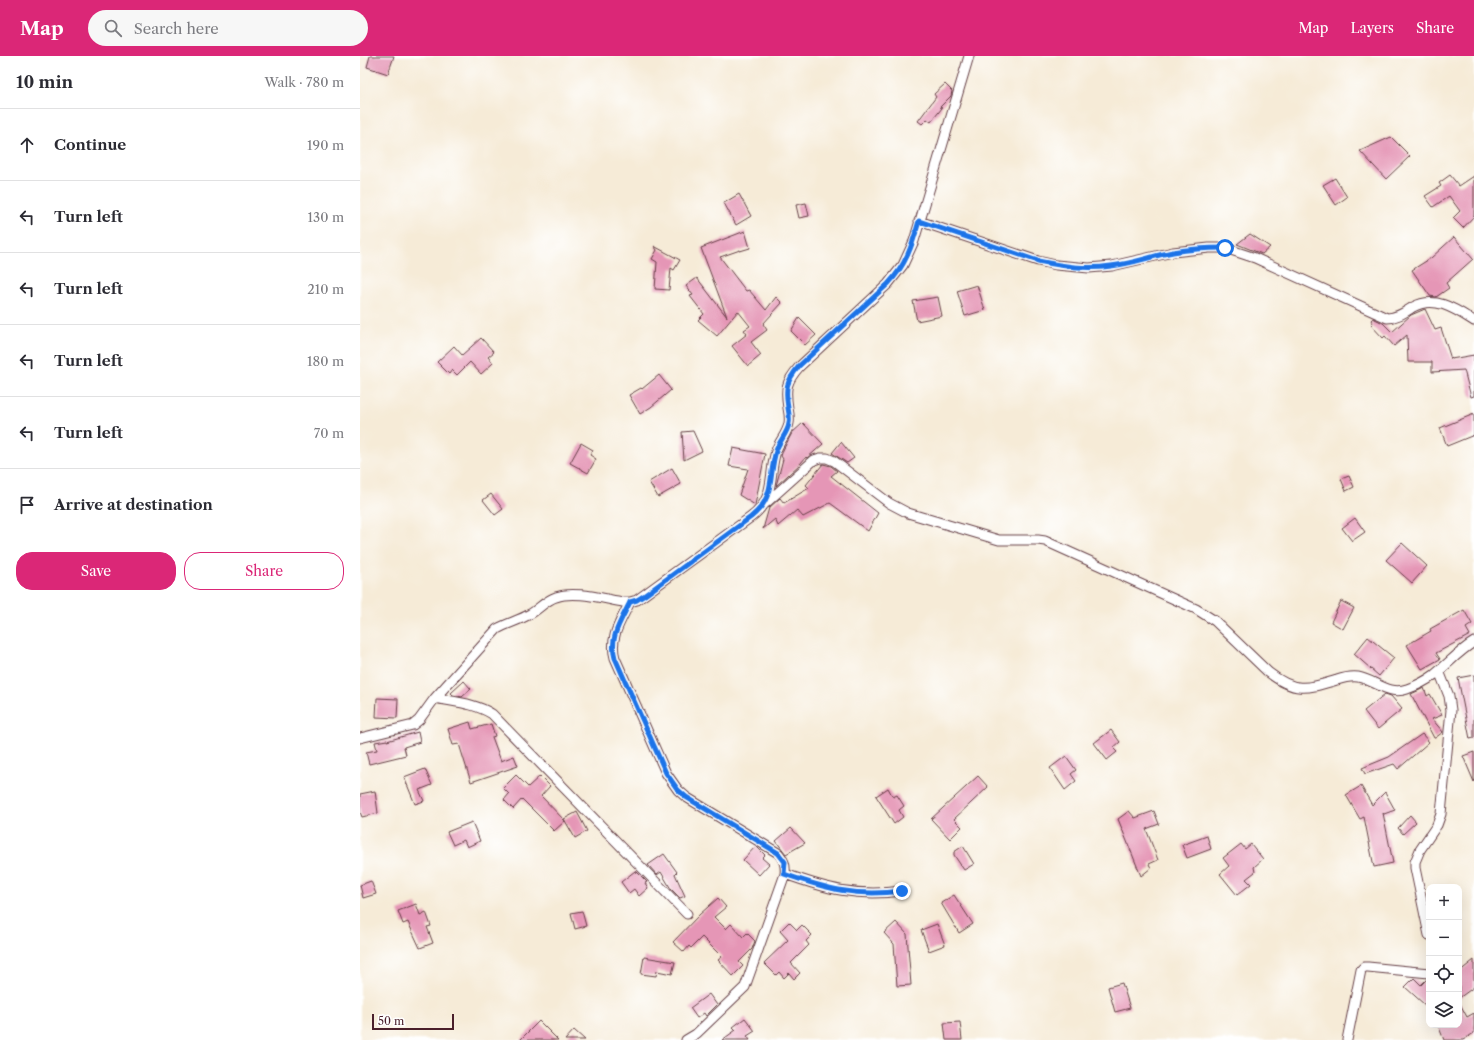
<!DOCTYPE html>
<html lang="en">
<head>
<meta charset="utf-8">
<style>
  body { margin:0; font-family:"Libre Caslon Text",serif; background:#f7f7f7; color:#2b2b33 }
  .controls { position:absolute; right:12px; bottom:12px; display:grid; overflow:hidden; border-radius:8px; box-shadow:0 4px 16px #0002 }
  .controls button { width:36px; height:36px; display:grid; place-items:center; padding:0; border:0; border-bottom:1px solid #e1e1e2; background:#fff; color:#2b2b33; font:20px sans-serif }
  .scale { position:absolute; left:12px; bottom:10px; width:82px; box-sizing:border-box; padding-left:4px; border:2px solid #4a1f2b; border-top:0; font-size:11px; line-height:14px; white-space:nowrap; color:#4a1f2b; -webkit-text-stroke:3px #fff; paint-order:stroke }
  .stop { position:absolute; width:12px; height:12px; margin:-9px; border:3px solid #1a73e8; border-radius:50%; background:#fff }
  .stop.end { background:#1a73e8; border-color:#fff; box-shadow:0 1px 4px #0008 }
  .list { margin:0; padding:0; list-style:none }
  h2 { display:flex; justify-content:space-between; align-items:center; height:52px; margin:0; padding:0 16px; font-size:17px }
  h2 small { font-size:13px; font-weight:400; color:#7c7c81 }
  .list li { display:grid; grid-template-columns:26px 1fr auto; gap:12px; align-items:center; box-sizing:border-box; height:72px; padding:0 16px; border-top:1px solid #e1e1e2 }
  .list b { display:block; font-size:15px; white-space:nowrap }
  .list em { font-size:13px; font-style:normal; color:#7c7c81 }
  .actions { display:flex; gap:8px; padding:12px 16px }
  .actions a { flex:1; padding:9px 0; border:1px solid #db2777; border-radius:16px; text-align:center; font-size:14px; color:#db2777 }
  .actions .main { background:#db2777; color:#fff }
  .icon { flex:none; width:22px; height:22px; fill:none; stroke:currentColor; stroke-width:2; stroke-linecap:round; stroke-linejoin:round }
  .map { position:relative; flex:none; width:1114px; height:984px; overflow:hidden }
  header { display:flex; align-items:center; gap:24px; box-sizing:border-box; height:56px; padding:0 20px; background:#db2777; color:#fff }
  header strong { font-size:19px }
  nav { display:flex; gap:22px; margin-inline-start:auto; font-size:14px }
  .search { width:280px; height:36px; background:#f7f7f7; display:flex; align-items:center; gap:10px; box-sizing:border-box; padding:0 14px; border-radius:22px; color:#7c7c81; font-size:15px }
  main { display:flex }
  aside { flex:1; background:#fff }
  .map>svg:first-child { display:block }
  .building { fill:#e596b6 }
  .lines { fill:none; stroke-linecap:round; stroke-linejoin:round }
  .street-casing { stroke:#643e45; stroke-width:11 }
  .street { stroke:#fff; stroke-width:9 }
  .route { stroke:#1a73e8; stroke-width:5 }
</style>
</head>
<body>
<header>
<strong>Map</strong>
<div class="search"><svg class="icon" aria-label="search" viewBox="0 0 24 24"><circle cx="10" cy="10" r="6"/><path d="M15 15l6 6"/></svg>Search here</div>
<nav><a>Map</a><a>Layers</a><a>Share</a></nav>
</header>
<main>
<aside>
<h2>10 min<small>Walk · 780 m</small></h2>
<ul class="list">
<li><svg class="icon" aria-label="ahead" viewBox="0 0 24 24"><path d="M12 20V5M6 11l6-6 6 6"/></svg><div><b>Continue</b></div><em>190 m</em></li>
<li><svg class="icon" aria-label="left" viewBox="0 0 24 24"><path d="M17 20v-9H6M10 6l-5 5 5 5"/></svg><div><b>Turn left</b></div><em>130 m</em></li>
<li><svg class="icon" aria-label="left" viewBox="0 0 24 24"><path d="M17 20v-9H6M10 6l-5 5 5 5"/></svg><div><b>Turn left</b></div><em>210 m</em></li>
<li><svg class="icon" aria-label="left" viewBox="0 0 24 24"><path d="M17 20v-9H6M10 6l-5 5 5 5"/></svg><div><b>Turn left</b></div><em>180 m</em></li>
<li><svg class="icon" aria-label="left" viewBox="0 0 24 24"><path d="M17 20v-9H6M10 6l-5 5 5 5"/></svg><div><b>Turn left</b></div><em>70 m</em></li>
<li><svg class="icon" aria-label="arrive" viewBox="0 0 24 24"><path d="M6 21V4h12l-3 4 3 4H6"/></svg><div><b>Arrive at destination</b></div></li>
</ul>
<div class="actions"><a class="main">Save</a><a>Share</a></div>
</aside>
<div class="map">
<svg width="1114" height="984" viewBox="0 0 1114 984">
  <rect width="100%" height="100%" fill="#fff"/>
  <filter id="ink" filterUnits="userSpaceOnUse"><feTurbulence type="fractalNoise" baseFrequency=".025" numOctaves="2"/><feDisplacementMap in="SourceGraphic" scale="8" xChannelSelector="R" yChannelSelector="G"/><feConvolveMatrix kernelMatrix="1 2 1 2 8 2 1 2 1" color-interpolation-filters="sRGB"/></filter>
  <filter id="wash" filterUnits="userSpaceOnUse"><feTurbulence type="fractalNoise" baseFrequency=".012" numOctaves="4" result="noise"/><feDisplacementMap in="SourceGraphic" scale="16" xChannelSelector="R" yChannelSelector="G"/><feGaussianBlur stdDeviation="0.9" result="paint"/><feColorMatrix in="noise" values="0 0 0 0 0 0 0 0 0 0 0 0 0 0 0 0 0 1.4 0 .05"/><feComposite in="paint" operator="in"/></filter>
  <g filter="url(#wash)">
    <rect width="100%" height="100%" fill="#f6ebd7"/>
    <g id="blocks">
      <!-- building -->
      <path class="building" d="M10,0H34L28,18L7,11Z
        M585,28L592,35L591,40L580,51L582,52L571,66L567,63L562,68L558,65L576,41L574,38Z
        M1031,81L1050,100L1026,123L1000,95Z
        M1090,119L1099,130L1114,120V160L1103,172L1093,162L1100,155L1089,140L1073,151L1065,140L1081,130L1079,127Z
        M975,122L987,141L976,149L963,129Z
        M379,138L391,160L376,169L364,147Z
        M446,147L449,160L439,162L436,149Z
        M385,175L390,192L380,195V194L360,201L386,235L389,234L406,254L416,241L422,247L403,268L407,274L391,286L401,299L388,310L372,290L387,278L384,274L390,270L378,255L357,280L338,264L344,258L330,240L333,239L326,230L337,222L367,261L341,192Z
        M890,178L910,191L902,198L877,188Z
        M1094,181L1113,203L1086,227L1089,232L1076,241L1070,240L1052,214L1071,202Z
        M294,190L320,204L314,214L311,212L309,234L295,233L297,206L292,203L297,194Z
        M617,229L625,254L605,260L597,235Z
        M578,241L582,260L557,265L553,245Z
        M1065,253L1075,274L1081,272L1091,303L1114,299V340L1111,341L1104,314L1072,316V306H1048L1047,279L1034,290L1025,280L1023,282L1011,269L1013,267L1011,264L1013,262L1023,267L1032,276L1051,259Z
        M439,262L456,279L445,289L431,275Z
        M121,282L134,296L128,301L133,307L121,318L110,306L97,319L92,314L89,318L77,306L94,290L102,299Z
        M299,319L311,334L291,351L280,358L269,339L281,332L282,333Z
        M1114,358V379L1087,390L1080,372Z
        M443,367L463,388L447,402L446,401L440,408L416,430L423,403L421,400L423,394L432,377Z
        M333,375L342,395L324,404L322,376Z
        M481,386L494,402L487,407L472,397Z
        M221,387L233,394L230,399L236,403L228,417L210,407Z
        M373,392L405,398L395,449L379,439L388,413L369,410Z
        M463,408L471,410L477,415L471,420L518,457L508,475L470,447L443,461L437,454L418,470L415,463L403,473L409,452L420,442L424,447L449,432L446,429Z
        M312,412L321,428L298,441L289,426Z
        M989,420L994,431L986,435L981,423Z
        M131,438L143,453L135,459L123,444Z
        M995,462L1005,476L992,485L982,472Z
        M1042,487L1067,510L1052,527L1026,504Z
        M981,545L994,552L983,573L971,566Z
        M1104,554L1112,568L1106,572L1110,579L1076,597L1080,603L1062,613L1047,589L1071,575L1070,573Z
        M1008,581L1034,602L1019,620L994,598Z
        M1114,619V682L1110,683L1098,622Z
        M104,625L111,633L102,641L93,639L91,637Z
        M1064,632L1067,640L1070,638L1082,659L1072,663L1083,676L1075,682H1074L1051,638Z
        M1025,638L1031,640L1042,653L1018,673L1004,655Z
        M17,642L38,643L37,662L16,661Z
        M110,666L112,673L131,668L135,680L132,681L141,705L154,700L158,710L111,726L99,688L93,689L88,673Z
        M751,674L760,686L753,692L757,696L747,704L734,687Z
        M58,676L60,686L44,691L46,699L9,708L6,696L17,694L15,686L27,684V685Z
        M1062,678L1069,686L1038,713L1034,708L1005,718L1002,712L1029,701Z
        M1114,696V726L1103,700Z
        M706,700L716,714L711,718L716,725L705,734L690,712Z
        M65,713L72,729L59,734L64,745L55,748L44,721Z
        M156,719L168,731L180,720L190,730L181,740L205,765L194,775L162,743L153,753L144,744L149,738L143,732Z
        M618,720L628,731L594,763L602,771L590,783L571,763Z
        M1001,730L1012,749L1025,736L1035,754L1024,758L1023,757L1033,807L1014,811L1004,761L1000,763L986,739Z
        M528,732L533,741L537,739L544,750L539,754L543,761L534,768L516,740Z
        M15,735L18,757L2,761L0,756V738Z
        M769,755L775,762L794,755L799,768L786,773L798,804L789,808L791,812L781,820L758,763Z
        M217,756L227,775L215,782L204,763Z
        M1050,759L1056,766L1043,778L1038,772Z
        M112,766L120,785L107,791L104,784L93,789L87,776Z
        M431,772L445,787L426,798L416,785Z
        M847,780L851,793L827,802L822,789Z
        M881,788L885,793L891,788L903,803L894,811L895,816L886,823L891,828L877,839L860,818L869,810L863,802Z
        M396,790L405,799L402,802L409,808L399,819L383,804Z
        M603,790L614,808L604,814L594,799V796Z
        M304,798L317,816L315,818L325,840L320,842L311,833L301,816L297,819L288,809Z
        M275,815L276,817L277,816L287,826L285,827L288,832L279,840L274,833L269,837L261,826Z
        M11,825L16,838L3,842L0,829Z
        M594,839L613,868L599,877L581,847Z
        M358,842L366,851L354,861L366,873L371,868L383,881L387,877L395,885L392,893L379,906L383,910L373,920L358,904L362,901L342,881L331,892L329,890L324,896L313,886L339,859Z
        M56,848L60,859L66,856L71,870L67,871L73,887L60,892L48,866L43,868L38,855Z
        M222,855L226,870L215,873L211,857Z
        M429,866L437,874L442,869L452,879L446,885L449,889L431,907L440,917L434,923L429,917L424,922L419,916L416,919L404,907L428,884L420,875Z
        M536,866L547,878L551,929L537,930L534,888L524,877Z
        M577,868L585,889L569,895L561,874Z
        M284,901L315,906L312,918L297,915L296,920L281,918Z
        M1114,904V931L1099,942V916Z
        M1054,922L1061,929L1067,923H1069V945L1065,949L1045,931Z
        M762,927L770,952L755,956L748,931Z
        M349,938L357,949L346,960L344,957L337,962L330,952Z
        M1099,946L1107,961L1114,957V977L1103,984H1084L1078,969H1099Z
        M385,962L395,975L387,980L390,984H362L376,974L373,971Z
        M179,965L198,984H160Z
        M600,966L602,984H586L584,967Z
        M214,974L225,984H205Z"/>
    </g>
  </g>
  <g filter="url(#ink)">
    <use href="#blocks" fill-opacity="0" stroke="#643e45" stroke-width="1"/>
    <g class="lines">
      <defs>
        <path id="street" d="M559,165L678,205L696,209L729,212L752,210L813,196L849,192H865L895,202L1027,262C1037,262 1045,256 1053,251C1075,239 1095,253 1114,265
          M406,447L454,404L460,402H467L474,405L529,447L548,457L639,484H678L685,485L836,553L855,565L908,616C935,637 946,633 977,624C983,622 990,620 998,621C1015,624 1029,640 1047,633C1056,630 1066,625 1074,619C1088,608 1099,595 1114,586
          M270,546C261,565 249,581 255,602L306,717L318,734L326,741L418,797C424,804 426,809 425,818L385,931L336,978L326,984
          M75,642C94,646 115,647 132,658L327,858
          M0,682L53,669L59,664L75,642L137,573C148,567 160,564 170,558C179,553 186,544 196,541C214,534 244,543 263,546H270L277,544L391,461C416,442 408,421 416,395C419,385 428,377 429,367C430,362 429,357 428,352C425,332 426,326 439,311L528,228L543,209L554,185L609,0
          M425,818C467,833 496,841 542,835
          M1069,879L1055,812V806L1060,794L1077,769L1081,758L1091,654L1089,640L1079,615
          M987,984L1001,914L1004,911H1008L1069,917"/>
      </defs>
      <!-- street casing -->
      <use href="#street" class="street-casing"/>
      <!-- street -->
      <use href="#street" class="street"/>
    </g>
  </g>
  <g class="lines" filter="url(#ink)">
    <!-- route -->
    <path class="route" d="M542,835C495,841 467,833 424,818L425,806L418,797L326,741L318,734L306,717L255,602C249,581 261,565 270,546L277,544L285,539L391,461C416,441 408,421 416,395C419,385 428,377 429,367C430,362 429,357 428,352C425,332 426,326 439,310L528,228C546,209 552,190 559,165L678,205C702,210 726,214 751,210C772,208 792,200 813,196C830,193 847,192 865,192"/>
  </g>
</svg>
<div class="controls">
<button>+</button>
<button>−</button>
<button><svg class="icon" aria-label="locate" viewBox="0 0 24 24"><circle cx="12" cy="12" r="6"/><path d="M12 2v4M12 18v4M2 12h4M18 12h4"/></svg></button>
<button><svg class="icon" aria-label="layers" viewBox="0 0 24 24"><path d="M12 4l9 5-9 5-9-5zM3 14l9 5 9-5"/></svg></button>
</div>
<div class="scale">50 m</div>
<div class="stop" style="left:865px;top:192px"></div>
<div class="stop end" style="left:542px;top:835px"></div>
</div>
</main>
</body>
</html>
